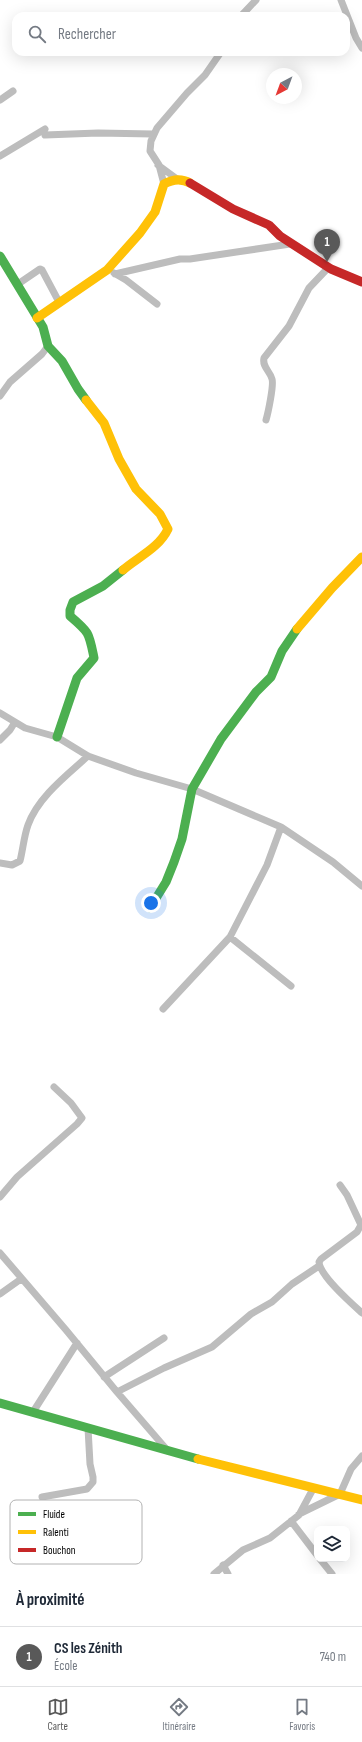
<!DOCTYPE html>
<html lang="fr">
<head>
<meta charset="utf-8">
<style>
  body { margin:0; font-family:"Sofia Sans Condensed",sans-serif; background:#f2f2f3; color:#1f2937 }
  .controls { position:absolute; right:12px; bottom:12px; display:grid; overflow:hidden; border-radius:8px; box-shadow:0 4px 16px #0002 }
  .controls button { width:36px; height:36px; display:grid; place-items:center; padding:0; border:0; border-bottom:1px solid #e0e1e3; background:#fff; color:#1f2937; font:20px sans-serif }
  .compass { position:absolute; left:266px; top:68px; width:36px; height:36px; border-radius:50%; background:#fff; box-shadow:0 4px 16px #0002; rotate:221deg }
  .you { position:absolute; left:151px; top:903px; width:14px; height:14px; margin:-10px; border:3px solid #fff; border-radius:50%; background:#1a73e8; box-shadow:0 0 0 6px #1a73e833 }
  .badge { display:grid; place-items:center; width:26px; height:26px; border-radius:50%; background:#595959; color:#fff; font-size:13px; font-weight:700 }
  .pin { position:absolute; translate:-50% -33px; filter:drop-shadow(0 1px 2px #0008) }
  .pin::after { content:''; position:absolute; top:21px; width:14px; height:12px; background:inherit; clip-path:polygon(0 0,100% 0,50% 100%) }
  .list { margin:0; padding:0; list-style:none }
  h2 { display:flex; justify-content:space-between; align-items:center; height:52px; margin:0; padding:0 16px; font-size:17px }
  h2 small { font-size:13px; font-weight:400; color:#747a83 }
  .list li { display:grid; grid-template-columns:26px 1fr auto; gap:12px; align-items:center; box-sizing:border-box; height:60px; padding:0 16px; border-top:1px solid #e0e1e3 }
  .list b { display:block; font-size:15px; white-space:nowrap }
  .list p { margin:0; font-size:13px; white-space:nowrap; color:#747a83 }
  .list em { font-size:13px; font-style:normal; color:#747a83 }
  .icon { flex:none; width:22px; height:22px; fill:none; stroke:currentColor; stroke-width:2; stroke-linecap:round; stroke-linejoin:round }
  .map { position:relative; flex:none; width:362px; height:1574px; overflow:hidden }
  .search { position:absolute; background:#fff; box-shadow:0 4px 16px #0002; left:12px; right:12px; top:12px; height:44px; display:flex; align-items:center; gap:10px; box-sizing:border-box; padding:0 14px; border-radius:12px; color:#747a83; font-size:15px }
  .sheet { height:112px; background:#fff }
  nav { display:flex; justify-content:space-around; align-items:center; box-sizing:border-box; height:56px; border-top:1px solid #e0e1e3; background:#fff; font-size:11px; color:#747a83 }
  nav a { display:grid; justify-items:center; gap:2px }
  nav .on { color:#595959 }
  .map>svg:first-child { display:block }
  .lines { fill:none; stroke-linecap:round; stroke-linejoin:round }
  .street { stroke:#bdbdbd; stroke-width:7 }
  .fast { stroke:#4caf50; stroke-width:9 }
  .slow { stroke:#ffc107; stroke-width:9 }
  .jam { stroke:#c62828; stroke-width:9 }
  .key { fill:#fff; stroke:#b2b2b2; stroke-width:1 }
  .key-label { font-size:11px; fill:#000 }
</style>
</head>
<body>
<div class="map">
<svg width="362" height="1574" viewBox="0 0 362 1574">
  <rect width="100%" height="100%" fill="#fff"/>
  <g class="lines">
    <!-- street -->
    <path class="street" d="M341,0L356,38L362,48
      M241,16L256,0
      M0,100L13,91
      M45,135L98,133L153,134
      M0,156L45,129
      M158,165L177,179
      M164,184L159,165L150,151L151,141L157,128L187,93L205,75L221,52
      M114,273L126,280L157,304
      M115,274L180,259H190L290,244
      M18,284L40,269L42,270L59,302
      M0,396L10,382L42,354L48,346
      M266,420C268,413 274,385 272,379C270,371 262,367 264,358L289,326L309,288L328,268
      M0,713L25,728L57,737L88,756L136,773L192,789L281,827L333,862L362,886
      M0,740L10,730L15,722
      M0,863L12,865L20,861C23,849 24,836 28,825C38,797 67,775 88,756
      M230,937L291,986
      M163,1009L230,937L267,865L281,827
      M340,1185L347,1195L361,1225L357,1232L321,1259L319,1262C320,1276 351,1303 362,1313
      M0,1197L17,1177L77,1124L82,1118L71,1103L54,1087
      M0,1253L66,1330L117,1392L168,1451
      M0,1294L21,1279
      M104,1377L164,1338
      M117,1392L164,1368L212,1347L251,1314L272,1302L292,1284L319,1266
      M33,1412L77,1343
      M42,1497L87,1489L93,1482V1477L90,1464L88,1428
      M299,1514L340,1494L351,1469L362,1456
      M291,1521L317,1555
      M320,1559L332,1574
      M223,1565L228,1574
      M214,1574L243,1550L270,1538L299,1515L313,1489"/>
    <!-- fast -->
    <path class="fast" d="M0,256L43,327L48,346L62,361L78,389L86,400
      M57,737L77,678L94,658C89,633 90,633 70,616V610L73,602L103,586L123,570
      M150,908L166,882L174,862L182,839L192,789L221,739L256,692L271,677L282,651L297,629
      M0,1403L198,1459"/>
    <!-- slow -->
    <path class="slow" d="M37,318L107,270L140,233L155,212L164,184C173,179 181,178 190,183
      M86,400L104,423L119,459L136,489L160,514L168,529C159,548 138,557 123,570
      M297,629L332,588L362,557
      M198,1459L362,1500"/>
    <!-- jam -->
    <path class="jam" d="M190,183L233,209L269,225L280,236L331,269L362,282"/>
  </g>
  <!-- legend -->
  <rect x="10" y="1500" width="132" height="64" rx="6" class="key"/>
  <rect x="18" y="1512" width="18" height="4" fill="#4caf50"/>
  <rect x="18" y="1530" width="18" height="4" fill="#ffc107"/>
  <rect x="18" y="1548" width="18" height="4" fill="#c62828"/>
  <g class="key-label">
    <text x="43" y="1518">Fluide</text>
    <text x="43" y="1536">Ralenti</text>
    <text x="43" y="1554">Bouchon</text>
  </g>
</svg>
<div class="controls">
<button><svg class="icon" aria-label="layers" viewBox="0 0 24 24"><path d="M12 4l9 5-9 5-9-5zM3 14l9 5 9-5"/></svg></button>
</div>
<svg class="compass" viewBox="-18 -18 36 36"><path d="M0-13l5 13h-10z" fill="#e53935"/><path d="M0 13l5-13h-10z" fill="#747a83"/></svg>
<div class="you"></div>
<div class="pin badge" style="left:327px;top:262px">1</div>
<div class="search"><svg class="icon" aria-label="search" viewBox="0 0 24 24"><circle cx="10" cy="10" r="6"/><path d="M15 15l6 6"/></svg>Rechercher</div>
</div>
<section class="sheet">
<h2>À proximité<small></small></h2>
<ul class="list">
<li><span class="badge">1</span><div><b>CS les Zénith</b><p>École</p></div><em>740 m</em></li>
</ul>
</section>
<nav>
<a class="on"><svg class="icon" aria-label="map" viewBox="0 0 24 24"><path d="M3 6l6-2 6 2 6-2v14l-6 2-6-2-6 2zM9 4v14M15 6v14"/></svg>Carte</a>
<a><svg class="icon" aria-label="directions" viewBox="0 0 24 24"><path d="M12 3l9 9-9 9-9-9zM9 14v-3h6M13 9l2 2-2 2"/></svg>Itinéraire</a>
<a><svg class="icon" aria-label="saved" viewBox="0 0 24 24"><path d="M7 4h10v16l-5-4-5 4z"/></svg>Favoris</a>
</nav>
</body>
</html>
